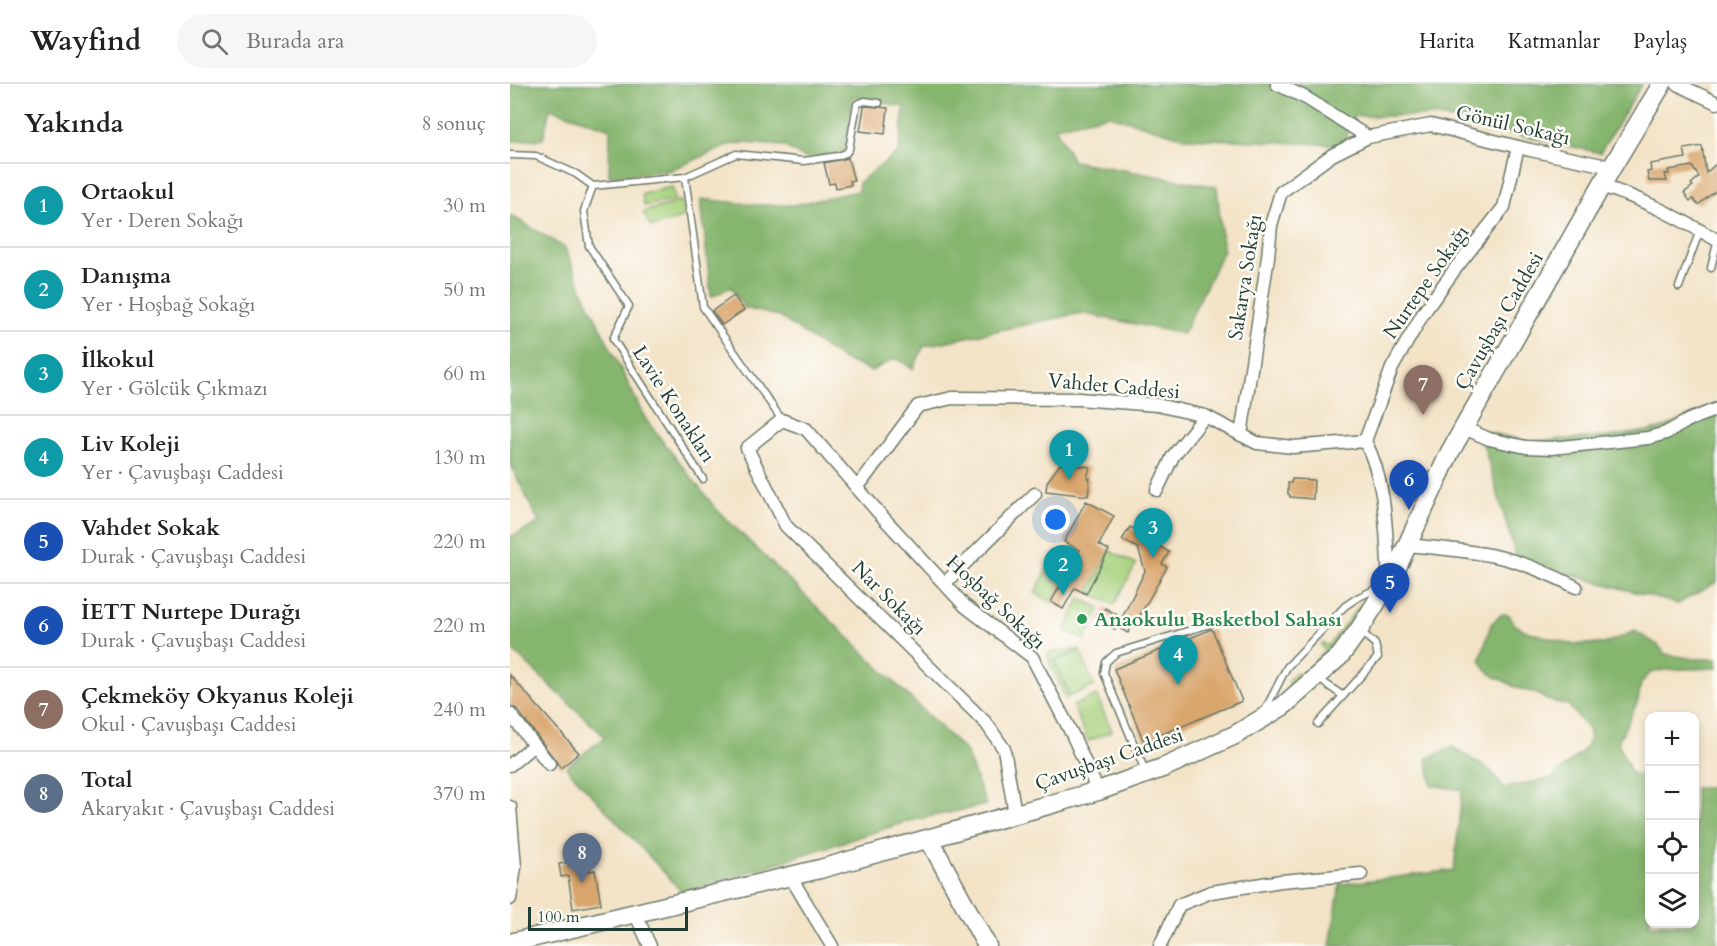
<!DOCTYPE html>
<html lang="tr">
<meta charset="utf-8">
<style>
:root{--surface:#fff;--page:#f6f6f6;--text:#222;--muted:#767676;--line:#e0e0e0;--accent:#b5179e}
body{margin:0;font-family:Cardo,serif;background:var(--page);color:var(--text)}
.controls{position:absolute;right:18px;bottom:18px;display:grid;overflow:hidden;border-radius:12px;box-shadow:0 3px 9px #0003}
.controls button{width:54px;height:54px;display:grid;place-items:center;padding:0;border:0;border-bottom:2px solid var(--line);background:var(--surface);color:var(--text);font:30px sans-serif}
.scale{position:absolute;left:18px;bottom:15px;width:160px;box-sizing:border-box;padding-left:6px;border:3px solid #1f3d34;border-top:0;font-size:16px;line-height:21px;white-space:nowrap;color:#1f3d34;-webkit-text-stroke:4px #fdfcf7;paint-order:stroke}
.you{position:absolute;left:546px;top:436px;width:21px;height:21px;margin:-15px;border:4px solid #fff;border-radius:50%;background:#1a73e8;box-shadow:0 0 0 9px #1a73e833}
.badge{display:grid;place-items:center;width:39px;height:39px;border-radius:50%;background:var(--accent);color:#fff;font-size:20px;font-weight:700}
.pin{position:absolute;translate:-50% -50px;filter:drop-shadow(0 2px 3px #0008)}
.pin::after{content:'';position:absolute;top:32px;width:21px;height:18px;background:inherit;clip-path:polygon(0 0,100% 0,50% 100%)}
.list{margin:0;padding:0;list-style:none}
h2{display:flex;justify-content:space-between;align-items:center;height:78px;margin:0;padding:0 24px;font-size:26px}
h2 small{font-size:20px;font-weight:400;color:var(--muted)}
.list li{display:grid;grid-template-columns:39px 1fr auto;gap:18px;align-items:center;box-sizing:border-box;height:84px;padding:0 24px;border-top:2px solid var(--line)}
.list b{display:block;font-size:22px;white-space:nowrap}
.list p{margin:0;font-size:20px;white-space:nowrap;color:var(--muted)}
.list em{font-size:20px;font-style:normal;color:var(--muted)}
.icon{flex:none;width:33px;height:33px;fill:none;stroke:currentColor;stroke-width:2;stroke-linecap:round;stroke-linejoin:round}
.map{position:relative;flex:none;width:1207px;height:862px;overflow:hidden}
header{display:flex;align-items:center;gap:36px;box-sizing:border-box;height:84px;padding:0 30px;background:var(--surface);border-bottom:2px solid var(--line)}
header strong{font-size:28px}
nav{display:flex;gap:33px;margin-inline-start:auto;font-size:21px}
.search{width:420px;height:54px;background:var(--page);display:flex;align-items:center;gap:15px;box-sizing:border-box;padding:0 21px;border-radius:33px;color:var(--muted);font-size:22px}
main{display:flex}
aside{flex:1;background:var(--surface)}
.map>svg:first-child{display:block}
</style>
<header>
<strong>Wayfind</strong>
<div class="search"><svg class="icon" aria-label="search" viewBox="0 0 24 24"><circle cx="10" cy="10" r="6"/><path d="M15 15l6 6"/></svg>Burada ara</div>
<nav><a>Harita</a><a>Katmanlar</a><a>Paylaş</a></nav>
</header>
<main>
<aside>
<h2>Yakında<small>8 sonuç</small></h2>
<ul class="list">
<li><span class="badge" style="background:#0f9aa8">1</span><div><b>Ortaokul</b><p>Yer · Deren Sokağı</p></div><em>30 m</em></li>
<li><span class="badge" style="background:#0f9aa8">2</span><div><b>Danışma</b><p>Yer · Hoşbağ Sokağı</p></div><em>50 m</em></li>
<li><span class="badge" style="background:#0f9aa8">3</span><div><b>İlkokul</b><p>Yer · Gölcük Çıkmazı</p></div><em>60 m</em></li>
<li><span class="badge" style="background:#0f9aa8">4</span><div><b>Liv Koleji</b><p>Yer · Çavuşbaşı Caddesi</p></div><em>130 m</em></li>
<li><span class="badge" style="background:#1a4fb4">5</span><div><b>Vahdet Sokak</b><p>Durak · Çavuşbaşı Caddesi</p></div><em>220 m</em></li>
<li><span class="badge" style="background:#1a4fb4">6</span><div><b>İETT Nurtepe Durağı</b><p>Durak · Çavuşbaşı Caddesi</p></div><em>220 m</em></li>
<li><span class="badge" style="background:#8d6e63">7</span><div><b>Çekmeköy Okyanus Koleji</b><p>Okul · Çavuşbaşı Caddesi</p></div><em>240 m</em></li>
<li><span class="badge" style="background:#5c6f8a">8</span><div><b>Total</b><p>Akaryakıt · Çavuşbaşı Caddesi</p></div><em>370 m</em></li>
</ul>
</aside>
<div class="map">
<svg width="1207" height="862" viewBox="0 0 1207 862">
<rect width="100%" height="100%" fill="#fdfcf7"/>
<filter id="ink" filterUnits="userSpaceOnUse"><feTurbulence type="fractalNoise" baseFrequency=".0167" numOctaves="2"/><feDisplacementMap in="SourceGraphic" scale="12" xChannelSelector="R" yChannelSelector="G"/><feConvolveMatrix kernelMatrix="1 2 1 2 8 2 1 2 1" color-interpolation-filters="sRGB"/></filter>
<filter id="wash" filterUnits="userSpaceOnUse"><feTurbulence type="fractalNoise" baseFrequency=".008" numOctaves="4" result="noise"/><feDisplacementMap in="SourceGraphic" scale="24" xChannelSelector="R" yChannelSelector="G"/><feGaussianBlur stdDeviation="1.35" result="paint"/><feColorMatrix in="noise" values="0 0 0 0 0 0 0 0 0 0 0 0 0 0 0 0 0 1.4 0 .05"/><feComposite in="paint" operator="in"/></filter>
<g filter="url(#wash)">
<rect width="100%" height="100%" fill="#f3e3c7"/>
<g fill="#a9d37f" stroke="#64885a" stroke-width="1.5">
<polygon points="162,103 165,116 134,122 132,110"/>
<polygon points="171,117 175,133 141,143 133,128"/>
<polygon points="600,467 626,480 604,521 579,508"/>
<polygon points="546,469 563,478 541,518 525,509"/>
<polygon points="570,514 590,524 575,556 555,547"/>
<polygon points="851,520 853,523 826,562 784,604 779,604 779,596 786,588 791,591 815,567 811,561 813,559 818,562"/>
<polygon points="571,565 544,577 559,612 556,615 540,580 538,569"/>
<polygon points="570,567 584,602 560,612 545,577"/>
<polygon points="586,611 602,647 578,657 563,622"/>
</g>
<g fill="#86b56e" stroke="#527951" stroke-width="1.5">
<polygon points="0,0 1132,0 1090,69 925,32 844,32 833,61 675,54 599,31 545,43 563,77 707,103 713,167 673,250 571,229 414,262 403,285 386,274 361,287 332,275 268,232 235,224 221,203 201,213 191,115 247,121 284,121 348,107 349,98 389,68 394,23 343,12 334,68 294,74 274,62 233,59 222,60 158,87 99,92 100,45 40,24 33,55 0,57"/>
<polygon points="0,131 55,164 74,210 136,336 206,425 456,668 476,721 399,737 173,809 56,683 95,653 0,564 0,453 29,439 0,379"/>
<polygon points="1207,320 1207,498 1168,520 1007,476 969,346 1016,357 1098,353 1150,345"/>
<polygon points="992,530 999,531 1005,541 1016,547 1060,560 1094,560 1125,547 1148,561 1155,570 1185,575 1207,575 1207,584 1153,586 1140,589 1131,599 1128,617 1108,658 1121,689 1139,695 1140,840 1184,840 1185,704 1207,704 1207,862 820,862 830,800 944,786 952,706 922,701 917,674 943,663 981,687 994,704 1042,694 1073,667 1080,655 1078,645 1058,621 1037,616 1026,609 1010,605 984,592 976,586 970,576 981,540"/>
</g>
<g id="blocks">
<g fill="#d9a66d">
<polygon points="356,22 378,24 375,50 350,47 354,23"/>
<polygon points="1192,62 1196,89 1207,79 1207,106 1188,121 1183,115 1180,117 1174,109 1183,102 1181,100 1189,93 1182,82 1158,86 1159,90 1155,90 1157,97 1139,97 1137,88 1141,87 1140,80 1176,74 1174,65"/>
<polygon points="338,74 344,97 340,97 341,101 326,104 325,99 319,100 314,79"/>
<polygon points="224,212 234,226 212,241 202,227"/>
<polygon points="550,380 580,383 577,394 580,394 578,412 536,407 537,398"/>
<polygon points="782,395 804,396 803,415 780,413 780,411 778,410 778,399 781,399"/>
<polygon points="576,417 604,432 589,461 599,466 576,510 565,504 553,525 541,518 570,466 554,458"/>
<polygon points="620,443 649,458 647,461 659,468 652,480 657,483 625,540 623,539 618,549 607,543 605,545 589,537 595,524 612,534 635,487 628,464 612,456"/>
<polygon points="702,545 732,617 634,658 604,585"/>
<polygon points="0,591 69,669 51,684 7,625 0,622"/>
<polygon points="78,775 80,787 85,786 91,820 63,825 58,792 51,793 49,780"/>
</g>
</g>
</g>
<g filter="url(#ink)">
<use href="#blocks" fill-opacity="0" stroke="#697767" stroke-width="1.5"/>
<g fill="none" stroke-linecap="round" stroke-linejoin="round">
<g stroke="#697767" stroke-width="9">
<g id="lane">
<polyline points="0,71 26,72 66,90 83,102"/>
<polyline points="175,93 226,70 294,77 328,72 336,69 339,65 347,20 355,17 369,19"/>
<polyline points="1201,184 1207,159"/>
<polyline points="1169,203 1190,146"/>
<polyline points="193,395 103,255 119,222 79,162 74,127 83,102 175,93 193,223 272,336"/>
<polyline points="809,595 833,612"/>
<polyline points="755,626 777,583 835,522 847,514 870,503"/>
<polyline points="808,640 868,573 865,560 850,547"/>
<polyline points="636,689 594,589 596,578 606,569 700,540"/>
</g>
</g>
<g stroke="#697767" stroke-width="15">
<g id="street">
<polyline points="767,0 796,14 858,53 921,41 1020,66 1102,83"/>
<polyline points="1167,0 1207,19"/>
<path d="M 1091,102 C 1132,114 1170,135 1207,156"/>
<polyline points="954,344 979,355 1016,363 1041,364 1138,354 1156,349 1179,336 1207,325"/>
<polyline points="731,351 758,173 761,141 771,108 822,71 858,53"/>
<polyline points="855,357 882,284 914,228 945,185 994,123 1008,63"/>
<path d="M 347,404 L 408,322 L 442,314 L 568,315 L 647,321 L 695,332 L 747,359 L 783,363 L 855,357 C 877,399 876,451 879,497"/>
<polyline points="647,406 663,372 695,332"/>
<path d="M 897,461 C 928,464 959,466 989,473 C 1015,479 1042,491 1066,503"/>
<polyline points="435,499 525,410"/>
<polyline points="0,630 39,680"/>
<polyline points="0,681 24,661"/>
<polyline points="0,723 5,783 0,815"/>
<polyline points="505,730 494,665 476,639 276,442 237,364 272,336 296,345 369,429 455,522 522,573 562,650 588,707"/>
<polyline points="280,792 322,862"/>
<polyline points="125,829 140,862"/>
<polyline points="650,862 669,821 701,808 771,797 851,790"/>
</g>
</g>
<g stroke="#697767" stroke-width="21">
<g id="secondary">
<polyline points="419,755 477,862"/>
<polyline points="0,859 310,785 588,707 655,683 725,651 773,622 830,572 849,546 883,492 940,368 1102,83 1152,0"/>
</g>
</g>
<use href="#lane" stroke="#fff" stroke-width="6"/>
<use href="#street" stroke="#fff" stroke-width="12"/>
<use href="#secondary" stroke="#fff" stroke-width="18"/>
</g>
</g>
<circle fill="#2e9e5b" stroke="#fdfcf7" stroke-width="2" cx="572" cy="535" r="6"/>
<g text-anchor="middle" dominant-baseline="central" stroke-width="5" stroke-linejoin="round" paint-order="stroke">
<g font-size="20" fill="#1f3d34" stroke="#fdfcf7">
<text transform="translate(1003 41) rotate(13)">Gönül Sokağı</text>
<text transform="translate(735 193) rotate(-81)">Sakarya Sokağı</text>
<text transform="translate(916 198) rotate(-55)">Nurtepe Sokağı</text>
<text transform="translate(989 237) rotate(-60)">Çavuşbaşı Caddesi</text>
<text transform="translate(604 302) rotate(5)">Vahdet Caddesi</text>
<text transform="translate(164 320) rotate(57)">Lavie Konakları</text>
<text transform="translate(379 514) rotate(45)">Nar Sokağı</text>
<text transform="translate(486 518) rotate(43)">Hoşbağ Sokağı</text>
<text transform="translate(599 675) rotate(-19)">Çavuşbaşı Caddesi</text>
</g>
<g font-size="20" font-weight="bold" fill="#27864d" stroke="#fdfcf7" text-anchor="start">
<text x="584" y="535">Anaokulu Basketbol Sahası</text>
</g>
</g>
</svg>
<div class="controls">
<button>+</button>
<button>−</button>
<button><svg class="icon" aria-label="locate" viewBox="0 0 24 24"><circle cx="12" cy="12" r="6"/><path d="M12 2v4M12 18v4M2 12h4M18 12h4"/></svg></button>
<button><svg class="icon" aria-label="layers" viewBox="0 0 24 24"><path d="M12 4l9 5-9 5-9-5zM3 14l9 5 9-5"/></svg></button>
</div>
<div class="scale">100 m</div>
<div class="you"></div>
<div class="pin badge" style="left:559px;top:396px;background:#0f9aa8">1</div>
<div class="pin badge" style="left:553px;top:511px;background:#0f9aa8">2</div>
<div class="pin badge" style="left:643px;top:474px;background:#0f9aa8">3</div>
<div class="pin badge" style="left:668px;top:601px;background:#0f9aa8">4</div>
<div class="pin badge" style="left:880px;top:529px;background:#1a4fb4">5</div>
<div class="pin badge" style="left:899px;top:426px;background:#1a4fb4">6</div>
<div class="pin badge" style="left:913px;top:331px;background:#8d6e63">7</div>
<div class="pin badge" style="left:72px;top:799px;background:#5c6f8a">8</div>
</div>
</main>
